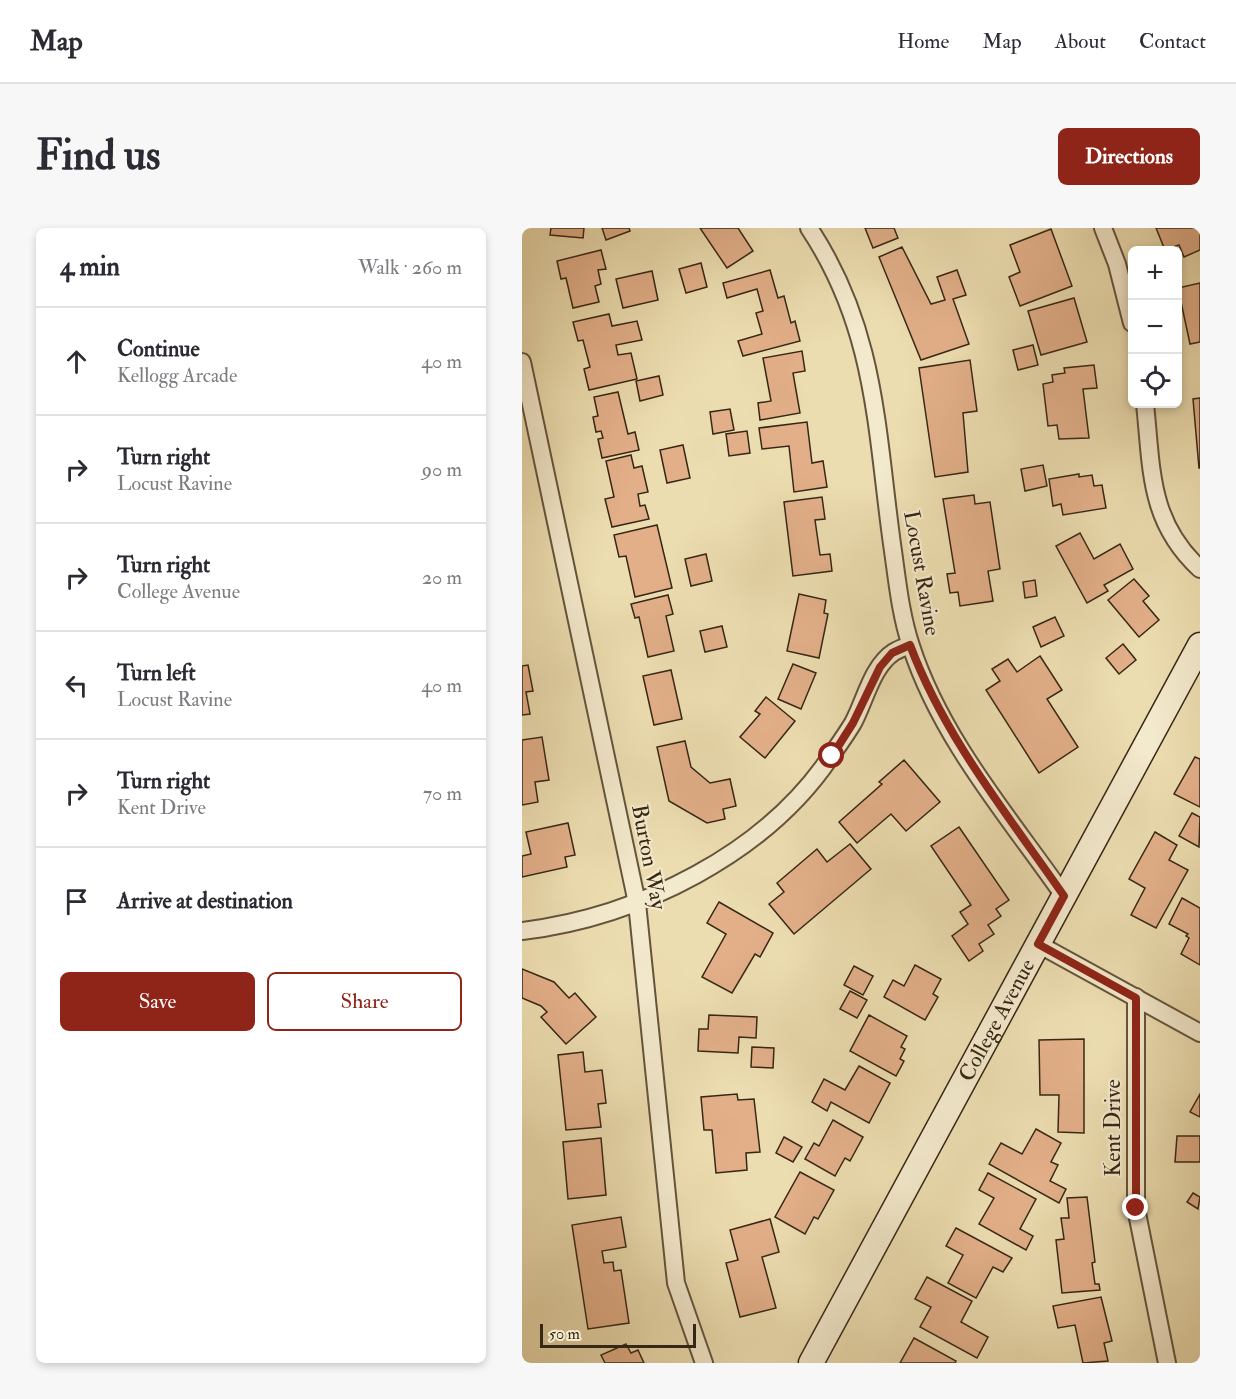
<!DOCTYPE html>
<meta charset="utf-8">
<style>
:root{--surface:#fff;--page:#f7f7f7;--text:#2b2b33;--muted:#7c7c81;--line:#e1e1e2;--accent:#8f2418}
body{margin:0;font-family:"IM FELL Double Pica",serif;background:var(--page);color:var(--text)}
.controls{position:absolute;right:18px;top:18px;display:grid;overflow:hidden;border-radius:9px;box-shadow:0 3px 9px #0003}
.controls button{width:54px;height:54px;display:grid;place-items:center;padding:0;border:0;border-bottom:2px solid var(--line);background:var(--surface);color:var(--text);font:30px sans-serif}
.scale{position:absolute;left:18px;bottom:15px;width:156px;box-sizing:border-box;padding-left:6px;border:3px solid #372715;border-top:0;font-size:16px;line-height:21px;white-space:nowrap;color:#372715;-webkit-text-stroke:4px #f3e9cc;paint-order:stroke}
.stop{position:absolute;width:18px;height:18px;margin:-14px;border:4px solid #8f2418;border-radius:50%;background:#fff}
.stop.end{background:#8f2418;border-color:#fff;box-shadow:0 2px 6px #0008}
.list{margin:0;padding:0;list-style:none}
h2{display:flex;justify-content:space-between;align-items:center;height:78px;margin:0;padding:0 24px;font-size:26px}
h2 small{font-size:20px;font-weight:400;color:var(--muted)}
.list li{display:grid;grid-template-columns:39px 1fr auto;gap:18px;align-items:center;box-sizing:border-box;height:108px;padding:0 24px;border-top:2px solid var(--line)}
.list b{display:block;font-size:22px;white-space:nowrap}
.list p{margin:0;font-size:20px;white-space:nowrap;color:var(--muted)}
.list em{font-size:20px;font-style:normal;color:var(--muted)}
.actions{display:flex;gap:12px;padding:18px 24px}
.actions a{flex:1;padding:14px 0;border:2px solid var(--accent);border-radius:9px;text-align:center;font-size:21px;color:var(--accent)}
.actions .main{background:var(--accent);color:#fff}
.icon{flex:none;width:33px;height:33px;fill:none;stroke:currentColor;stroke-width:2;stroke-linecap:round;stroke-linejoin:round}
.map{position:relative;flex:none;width:678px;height:1135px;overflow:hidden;border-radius:9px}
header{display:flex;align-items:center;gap:36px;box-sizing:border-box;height:84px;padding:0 30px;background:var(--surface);border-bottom:2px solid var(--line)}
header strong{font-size:28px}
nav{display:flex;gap:33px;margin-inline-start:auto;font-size:21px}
.intro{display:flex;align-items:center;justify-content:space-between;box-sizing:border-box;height:144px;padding:0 36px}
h1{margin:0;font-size:42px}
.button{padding:15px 27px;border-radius:9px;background:var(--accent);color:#fff;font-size:21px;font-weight:700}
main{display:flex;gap:36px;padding:0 36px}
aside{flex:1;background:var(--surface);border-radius:9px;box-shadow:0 3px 9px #0003}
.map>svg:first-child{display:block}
</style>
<header>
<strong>Map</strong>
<nav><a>Home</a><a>Map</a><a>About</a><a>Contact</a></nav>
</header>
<div class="intro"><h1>Find us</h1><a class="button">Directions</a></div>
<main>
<aside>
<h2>4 min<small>Walk · 260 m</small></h2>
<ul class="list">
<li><svg class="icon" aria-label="ahead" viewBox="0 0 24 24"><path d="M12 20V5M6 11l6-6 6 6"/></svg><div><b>Continue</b><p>Kellogg Arcade</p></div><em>40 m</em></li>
<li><svg class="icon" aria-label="right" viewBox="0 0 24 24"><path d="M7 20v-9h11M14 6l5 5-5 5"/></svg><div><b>Turn right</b><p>Locust Ravine</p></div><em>90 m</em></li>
<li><svg class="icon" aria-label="right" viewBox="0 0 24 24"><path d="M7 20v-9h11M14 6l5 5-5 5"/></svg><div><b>Turn right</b><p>College Avenue</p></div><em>20 m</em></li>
<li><svg class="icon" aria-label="left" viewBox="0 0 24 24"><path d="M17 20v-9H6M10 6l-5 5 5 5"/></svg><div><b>Turn left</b><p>Locust Ravine</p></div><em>40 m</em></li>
<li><svg class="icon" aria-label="right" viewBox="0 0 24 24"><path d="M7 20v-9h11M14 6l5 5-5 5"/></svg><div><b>Turn right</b><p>Kent Drive</p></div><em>70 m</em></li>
<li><svg class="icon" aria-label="arrive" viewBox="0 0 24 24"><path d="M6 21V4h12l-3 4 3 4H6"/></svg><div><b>Arrive at destination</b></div></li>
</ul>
<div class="actions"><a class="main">Save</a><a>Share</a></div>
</aside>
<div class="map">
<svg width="678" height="1135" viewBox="0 0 678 1135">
<rect width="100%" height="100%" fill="#ecddb0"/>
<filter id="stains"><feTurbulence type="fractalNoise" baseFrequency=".00333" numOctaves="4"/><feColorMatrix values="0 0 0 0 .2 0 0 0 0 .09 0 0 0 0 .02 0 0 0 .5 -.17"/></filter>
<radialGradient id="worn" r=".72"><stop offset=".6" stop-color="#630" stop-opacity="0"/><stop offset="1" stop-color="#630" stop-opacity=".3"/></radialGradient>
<g fill="#e2af89" stroke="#372715" stroke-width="1.5">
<polygon points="29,0 62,0 61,10 28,7"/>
<polygon points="80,0 107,0 108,3 84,12"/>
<polygon points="178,0 216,0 231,23 205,40"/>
<polygon points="343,0 372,0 376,10 351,20"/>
<polygon points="634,0 678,0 678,22 662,29 657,17 643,22"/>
<polygon points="529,1 550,58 498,78 487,49 498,44 488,17"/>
<polygon points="380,19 409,76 423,72 415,49 435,42 444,67 431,71 447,116 399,132 357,29"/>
<polygon points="79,22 84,41 76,42 79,56 73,58 77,74 51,80 44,50 39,51 35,33"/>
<polygon points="179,35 185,59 164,65 157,41"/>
<polygon points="248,42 256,70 262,68 269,95 273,93 278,113 221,128 216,113 240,106 234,85 241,83 235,61 205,70 201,55"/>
<polygon points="130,43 136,72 101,80 94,51"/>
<polygon points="678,55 678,114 668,116 656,60"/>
<polygon points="552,70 565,114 519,127 506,83"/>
<polygon points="87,86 90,98 115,93 120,112 94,117 96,127 109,125 115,151 67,162 62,141 68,139 61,112 56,113 51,94"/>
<polygon points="511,117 516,137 496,142 491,122"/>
<polygon points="280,123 283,143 271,145 278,185 238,192 236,175 249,173 241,130"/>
<polygon points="448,132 455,183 441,185 446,244 413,249 397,140"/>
<polygon points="572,137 575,160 561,161 567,210 537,211 535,197 526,198 521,156 531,154 530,147 543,145 542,140"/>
<polygon points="137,148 141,167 118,173 114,153"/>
<polygon points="96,164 106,206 113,204 117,222 80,230 76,211 81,210 79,203 74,204 71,189 76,188 72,169"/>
<polygon points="678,170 678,240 677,240 671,171"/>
<polygon points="208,181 212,202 191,206 188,184"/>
<polygon points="285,194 290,235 301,233 305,259 272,264 267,218 240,221 237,200"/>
<polygon points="225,203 228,225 207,228 204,206"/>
<polygon points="161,217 168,250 145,255 138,222"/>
<polygon points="109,227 112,240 120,238 126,264 116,266 118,278 123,277 127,291 90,299 83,271 92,269 84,233"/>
<polygon points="521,237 525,258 503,263 499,241"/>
<polygon points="557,246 557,249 570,247 572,258 580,257 584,280 541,287 539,276 531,278 527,251"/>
<polygon points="452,267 453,276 468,274 478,341 466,343 471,373 438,378 436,364 428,365 425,346 433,345 421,271"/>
<polygon points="300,269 303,291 293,292 298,327 308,326 310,343 271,348 262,274"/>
<polygon points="135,297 150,360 113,369 104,328 97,329 92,307"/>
<polygon points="558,305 572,331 598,316 611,341 582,357 586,363 565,375 534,318"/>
<polygon points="184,326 190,353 169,358 163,331"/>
<polygon points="612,351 627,368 621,373 637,392 617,409 586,372"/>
<polygon points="513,352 515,368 503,370 501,354"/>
<polygon points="277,366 304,372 302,385 306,386 297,430 265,423"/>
<polygon points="146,367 151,386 144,388 152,423 126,429 117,389 113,390 109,376"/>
<polygon points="533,389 542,408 519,419 511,399"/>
<polygon points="200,398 205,419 183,424 178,403"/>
<polygon points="601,416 614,432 597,446 584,430"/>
<polygon points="518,428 540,462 525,471 556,519 517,545 464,462 478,453 470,441 486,431 495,444"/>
<polygon points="271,436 294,445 279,481 256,471"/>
<polygon points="6,437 11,463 4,464 8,486 0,487 0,438"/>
<polygon points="149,442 160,491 132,497 121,448"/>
<polygon points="244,469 273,493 243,530 218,509 238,486 233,483"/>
<polygon points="20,509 27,552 13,554 16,574 0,577 0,512"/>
<polygon points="163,513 169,539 188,555 208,551 214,578 201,581 203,591 185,595 147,573 135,519"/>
<polygon points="673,529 678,531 678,579 652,566"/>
<polygon points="382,532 418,574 384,603 369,586 335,615 317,594 360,556 357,554"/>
<polygon points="670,585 678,589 677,619 657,608"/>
<polygon points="46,595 53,627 43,629 45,639 0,649 0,628 9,626 4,604"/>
<polygon points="437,599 487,672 474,681 479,688 466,697 472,706 457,716 461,723 447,733 430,708 446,696 438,684 449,677 409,618"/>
<polygon points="633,604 655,617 647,632 666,642 634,700 609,687 623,660 607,651"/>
<polygon points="328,616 349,641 272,706 247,676 262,664 255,655 295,621 305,634"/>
<polygon points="660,670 678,680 678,737 659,726 667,710 664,708 666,706 647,696"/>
<polygon points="197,674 251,705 238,729 233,726 210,765 180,749 204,706 185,695"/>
<polygon points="393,737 419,751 411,766 416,769 403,792 362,769 371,752 382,758"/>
<polygon points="332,738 351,748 341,767 322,757"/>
<polygon points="0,741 32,754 47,770 53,765 74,789 44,816 19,789 25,784 19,778 0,770"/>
<polygon points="328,763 345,772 335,790 318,781"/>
<polygon points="187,787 235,789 234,810 217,809 216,825 176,823 177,801 186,801"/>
<polygon points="347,787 385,808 379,819 383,821 378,831 382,833 374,848 328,823"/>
<polygon points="562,811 562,905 536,904 537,867 518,867 517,812"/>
<polygon points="230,819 252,820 251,840 229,839"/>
<polygon points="61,824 63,844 80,842 84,875 76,876 79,899 44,902 36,827"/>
<polygon points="337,838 368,855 347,895 309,874 305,883 290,874 302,851 323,862"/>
<polygon points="215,866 216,872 232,871 238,924 224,925 225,942 194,945 190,902 182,902 179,869"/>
<polygon points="678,866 678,889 668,884"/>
<polygon points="311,892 341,909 328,933 323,930 313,948 283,931 292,915 297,918"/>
<polygon points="514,901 539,915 529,934 536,937 528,953 544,961 537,975 467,936 479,915 500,926"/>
<polygon points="655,908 678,908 678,934 653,934"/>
<polygon points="262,909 280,919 271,934 254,925"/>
<polygon points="79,910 84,967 46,971 41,914"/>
<polygon points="278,944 312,962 296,991 292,989 283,1006 253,989"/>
<polygon points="466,945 514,971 498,1001 511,1008 504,1022 457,996 472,970 457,962"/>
<polygon points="671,965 678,969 676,981 665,974"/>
<polygon points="565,969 573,1034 570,1035 573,1056 577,1056 578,1062 540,1065 534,1012 542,1011 539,990 547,990 545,970"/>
<polygon points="99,989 104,1019 80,1023 82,1035 91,1034 92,1043 99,1042 107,1095 66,1101 50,997"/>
<polygon points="248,991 257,1024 240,1029 254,1080 218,1089 204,1035 216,1032 208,1002"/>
<polygon points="434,1000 490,1030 481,1044 471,1039 454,1070 426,1055 441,1027 424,1018"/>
<polygon points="405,1049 450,1073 439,1094 466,1109 455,1130 398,1099 409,1079 393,1071"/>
<polygon points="579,1069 590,1113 582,1115 586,1133 561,1135 553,1097 536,1100 531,1078"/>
<polygon points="392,1110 434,1133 433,1135 378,1135"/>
<polygon points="104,1116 109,1125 116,1122 122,1135 83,1135 79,1127"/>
</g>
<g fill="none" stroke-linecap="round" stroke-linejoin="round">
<g stroke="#64543c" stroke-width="20">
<g id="street">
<path d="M 287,0 C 354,101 354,200 370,316 C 375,350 378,385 389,418 C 419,511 487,589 542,668"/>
<polyline points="581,0 595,36 610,95"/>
<polyline points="0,134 115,675 154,1055 182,1135"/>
<path d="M 623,176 C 630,240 626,293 678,341"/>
<path d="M 0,703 C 116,689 245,626 311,525 C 318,515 325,505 331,495 C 343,473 350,438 372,424 C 377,421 383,419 388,417"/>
<polyline points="516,716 678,805"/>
<polyline points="614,769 614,980 645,1135"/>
</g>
</g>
<g stroke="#372715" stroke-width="27">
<g id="secondary">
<path id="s1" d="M 289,1135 L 678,417"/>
</g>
</g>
<use href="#street" stroke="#f3e9cc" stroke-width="16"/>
<use href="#secondary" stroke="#f3e9cc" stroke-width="24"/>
</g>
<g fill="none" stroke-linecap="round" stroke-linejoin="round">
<path stroke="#8f2418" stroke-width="8" d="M 310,528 L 331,495 L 358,439 L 370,425 L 388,417 C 423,510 486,587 542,668 L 516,716 L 614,770 L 614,980"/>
</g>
<g text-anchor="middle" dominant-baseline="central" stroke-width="4.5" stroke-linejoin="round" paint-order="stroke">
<g font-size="22" fill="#372715" stroke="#f3e9cc">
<text transform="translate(400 345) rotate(80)">Locust Ravine</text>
<text transform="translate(127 629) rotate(79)">Burton Way</text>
<text stroke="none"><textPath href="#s1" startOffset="390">College Avenue</textPath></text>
<text transform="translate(591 900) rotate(-90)">Kent Drive</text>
</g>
</g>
<rect width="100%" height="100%" filter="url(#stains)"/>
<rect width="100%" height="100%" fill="url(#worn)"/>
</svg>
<div class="controls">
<button>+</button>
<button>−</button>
<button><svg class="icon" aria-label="locate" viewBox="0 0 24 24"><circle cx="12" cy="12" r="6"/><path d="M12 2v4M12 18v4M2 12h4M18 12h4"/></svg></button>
</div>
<div class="scale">50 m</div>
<div class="stop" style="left:310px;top:528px"></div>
<div class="stop end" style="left:614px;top:980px"></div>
</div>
</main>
